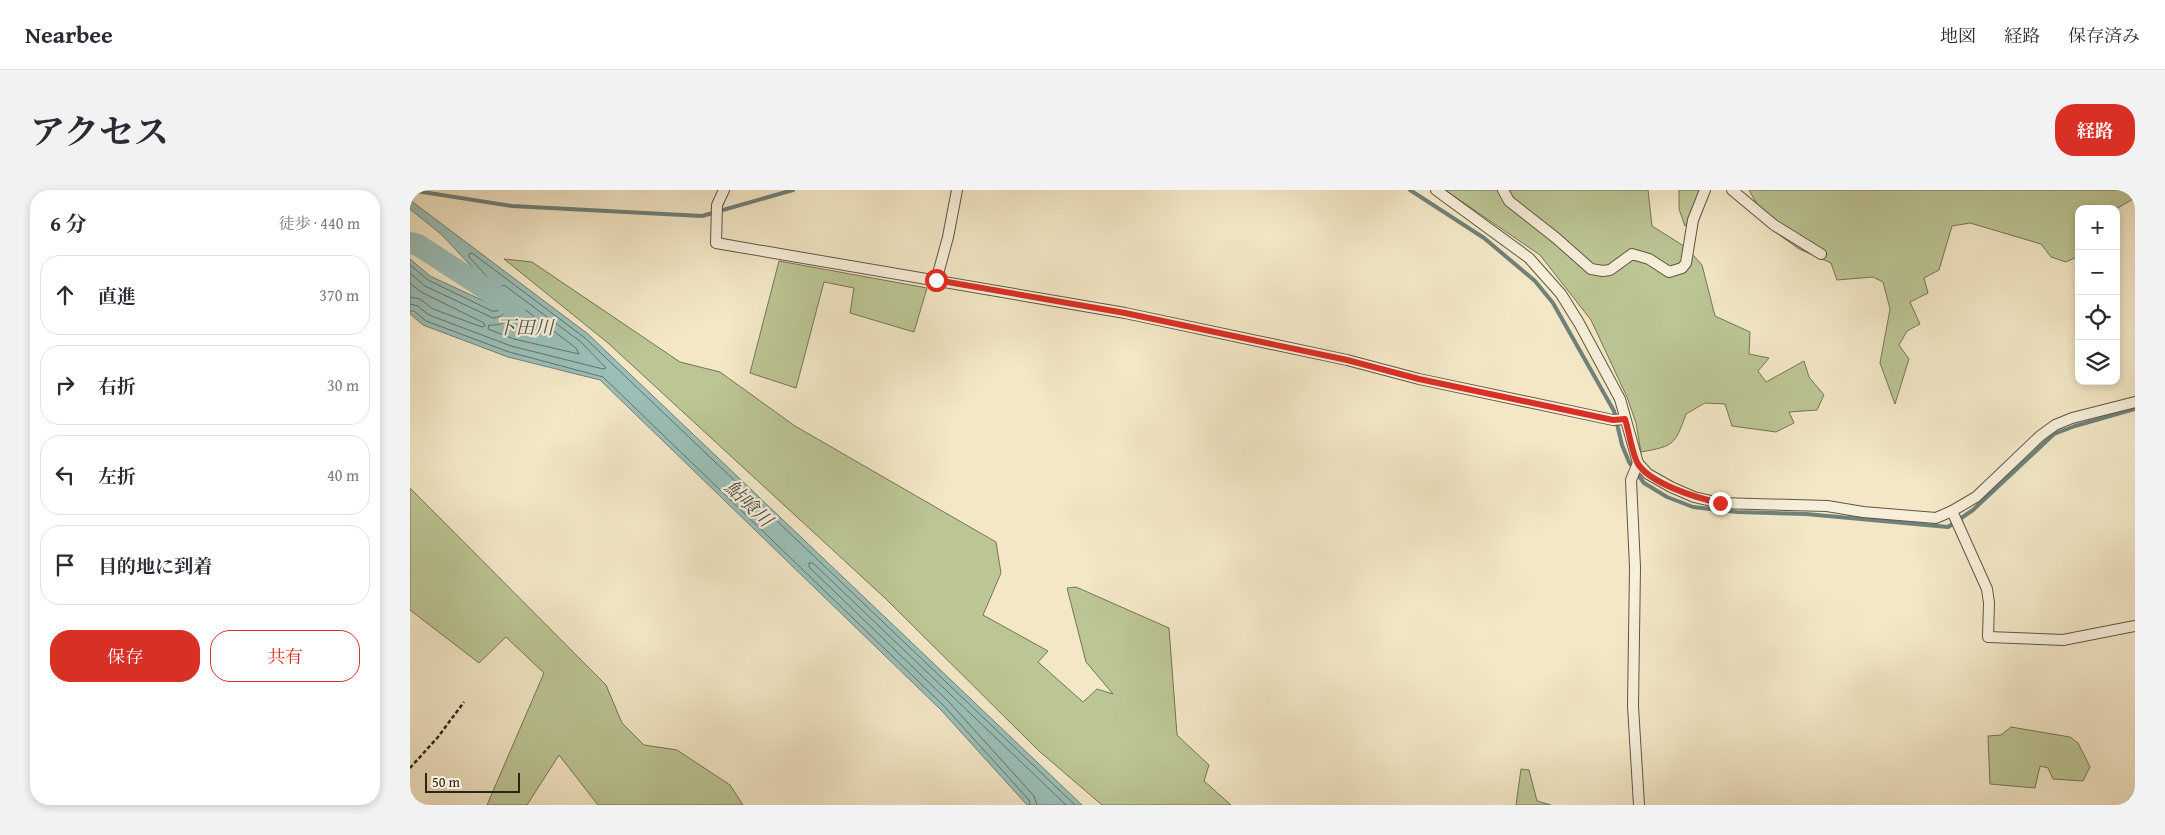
<!DOCTYPE html>
<html lang="ja">
<meta charset="utf-8">
<style>
:root{--surface:#fff;--page:#f2f2f3;--text:#2b2b33;--muted:#7c7c81;--line:#e1e1e2;--accent:#d93025}
body{margin:0;font-family:"Gentium Book Plus","Noto Serif JP",serif;background:var(--page);color:var(--text)}
.controls{position:absolute;right:15px;top:15px;display:grid;overflow:hidden;border-radius:10px;box-shadow:0 2px 8px #0003}
.controls button{width:45px;height:45px;display:grid;place-items:center;padding:0;border:0;border-bottom:1px solid var(--line);background:var(--surface);color:var(--text);font:25px sans-serif}
.scale{position:absolute;left:15px;bottom:12px;width:95px;box-sizing:border-box;padding-left:5px;border:2px solid #2d251c;border-top:0;font-size:14px;line-height:18px;white-space:nowrap;color:#2d251c;-webkit-text-stroke:4px #f7efda;paint-order:stroke}
.stop{position:absolute;width:15px;height:15px;margin:-11px;border:4px solid #d93025;border-radius:50%;background:#fff}
.stop.end{background:#d93025;border-color:#fff;box-shadow:0 1px 5px #0008}
.list{margin:0;padding:0;list-style:none}
h2{display:flex;justify-content:space-between;align-items:center;height:65px;margin:0;padding:0 20px;font-size:21px}
h2 small{font-size:16px;font-weight:400;color:var(--muted)}
.list li{display:grid;grid-template-columns:32px 1fr auto;gap:15px;align-items:center;box-sizing:border-box;height:80px;margin:0 10px 10px;padding:0 10px;border:1px solid var(--line);border-radius:20px}
.list b{display:block;font-size:19px;white-space:nowrap}
.list em{font-size:16px;font-style:normal;color:var(--muted)}
.actions{display:flex;gap:10px;padding:15px 20px}
.actions a{flex:1;padding:11px 0;border:1px solid var(--accent);border-radius:20px;text-align:center;font-size:18px;color:var(--accent)}
.actions .main{background:var(--accent);color:#fff}
.icon{flex:none;width:28px;height:28px;fill:none;stroke:currentColor;stroke-width:2;stroke-linecap:round;stroke-linejoin:round}
.map{position:relative;flex:none;width:1725px;height:615px;overflow:hidden;border-radius:20px}
header{display:flex;align-items:center;gap:30px;box-sizing:border-box;height:70px;padding:0 25px;background:var(--surface);border-bottom:1px solid var(--line)}
header strong{font-size:24px}
nav{display:flex;gap:28px;margin-inline-start:auto;font-size:18px}
.intro{display:flex;align-items:center;justify-content:space-between;box-sizing:border-box;height:120px;padding:0 30px}
h1{margin:0;font-size:35px}
.button{padding:12px 22px;border-radius:20px;background:var(--accent);color:#fff;font-size:18px;font-weight:700}
main{display:flex;gap:30px;padding:0 30px}
aside{flex:1;background:var(--surface);border-radius:20px;box-shadow:0 2px 8px #0003}
.map>svg:first-child{display:block}
</style>
<header>
<strong>Nearbee</strong>
<nav><a>地図</a><a>経路</a><a>保存済み</a></nav>
</header>
<div class="intro"><h1>アクセス</h1><a class="button">経路</a></div>
<main>
<aside>
<h2>6 分<small>徒歩 · 440 m</small></h2>
<ul class="list">
<li><svg class="icon" aria-label="ahead" viewBox="0 0 24 24"><path d="M12 20V5M6 11l6-6 6 6"/></svg><div><b>直進</b></div><em>370 m</em></li>
<li><svg class="icon" aria-label="right" viewBox="0 0 24 24"><path d="M7 20v-9h11M14 6l5 5-5 5"/></svg><div><b>右折</b></div><em>30 m</em></li>
<li><svg class="icon" aria-label="left" viewBox="0 0 24 24"><path d="M17 20v-9H6M10 6l-5 5 5 5"/></svg><div><b>左折</b></div><em>40 m</em></li>
<li><svg class="icon" aria-label="arrive" viewBox="0 0 24 24"><path d="M6 21V4h12l-3 4 3 4H6"/></svg><div><b>目的地に到着</b></div></li>
</ul>
<div class="actions"><a class="main">保存</a><a>共有</a></div>
</aside>
<div class="map">
<svg width="1725" height="615" viewBox="0 0 1725 615">
<rect width="100%" height="100%" fill="#f3e7c6"/>
<filter id="stains"><feTurbulence type="fractalNoise" baseFrequency=".004" numOctaves="4"/><feColorMatrix values="0 0 0 0 .2 0 0 0 0 .09 0 0 0 0 .02 0 0 0 .5 -.17"/></filter>
<radialGradient id="worn" r=".72"><stop offset=".6" stop-color="#630" stop-opacity="0"/><stop offset="1" stop-color="#630" stop-opacity=".3"/></radialGradient>
<g fill="#bcc594" stroke="#747558">
<path d="M 1035,0 L 1238,0 L 1242,36 L 1277,58 L 1292,75 L 1305,126 L 1340,142 L 1339,164 L 1359,168 L 1348,181 L 1356,192 L 1394,171 L 1399,187 L 1414,205 L 1407,220 L 1379,222 L 1384,233 L 1366,242 L 1322,236 L 1315,214 L 1295,213 L 1276,224 C 1265,255 1264,256 1231,262 L 1226,233 L 1217,207 L 1181,130 L 1130,65 Z"/>
<polygon points="1269,0 1295,0 1293,14 1275,36 1269,19"/>
<polygon points="1339,0 1725,0 1725,8 1706,19 1669,19 1669,66 1656,72 1641,67 1631,54 1560,33 1542,36 1529,80 1514,88 1518,103 1500,112 1510,134 1497,141 1489,155 1499,169 1485,214 1470,173 1480,119 1473,92 1463,87 1427,90 1421,73 1389,59 1361,39"/>
<polygon points="94,69 122,72 270,172 310,182 385,236 586,352 591,383 573,425 638,461 628,472 673,512 687,499 703,504 676,472 657,398 666,397 759,438 767,545 799,575 794,591 821,615 692,615 629,561 476,409 198,153"/>
<polygon points="369,71 517,98 504,142 440,123 444,98 414,92 386,198 340,183"/>
<polygon points="0,298 196,495 212,533 234,555 267,560 320,595 333,615 188,615 149,565 117,615 77,615 134,483 96,447 69,473 0,420"/>
<polygon points="1601,537 1660,547 1668,553 1680,577 1673,591 1643,589 1638,578 1630,576 1625,598 1580,594 1578,546 1591,545"/>
<polygon points="1111,579 1119,580 1127,611 1141,615 1106,615"/>
</g>
<polygon fill="#9bbfb8" stroke="#6f817a" points="0,10 178,144 672,615 617,615 531,520 190,190 98,167 13,135 0,124 0,69 20,86 87,117 75,91 32,45 0,19"/>
<g fill="none" stroke-linecap="round" stroke-linejoin="round">
<g stroke="#64726a" stroke-width="1">
<path d="M 0,75 L 18,90 L 82,121 L 87,121 L 91,118 C 92,100 70,79 59,67 L 59,64 L 62,63 L 175,148 L 665,615"/>
<path d="M 0,83 L 15,96 L 83,128 C 103,126 95,109 90,97 L 94,95 L 171,152 L 196,178 L 193,179 L 101,156 L 19,125 L 8,116 L 0,114"/>
<polyline points="0,93 11,102 74,133 75,136 72,137 23,119 10,109 0,107"/>
<path d="M 105,115 L 109,115 L 166,158 L 169,164 L 104,149 L 78,139 L 79,135 C 94,136 102,130 105,115 Z"/>
<polyline points="0,121 4,121 16,131 99,162 193,187 534,516 619,610 620,615"/>
<polyline points="627,615 624,606 539,512 399,377 399,373 403,373 656,615"/>
</g>
<g stroke="#6f817a" stroke-width="4">
<polyline points="0,0 102,16 292,26 383,0"/>
<polyline points="1000,0 1074,48 1125,91 1143,113 1204,221 1212,255 1219,272 1234,293 1257,307 1283,317 1327,322 1396,324 1538,337 1563,320 1644,244 1665,236 1725,219"/>
</g>
<polyline stroke="#9bbfb8" stroke-width="22" points="0,53 8,55 105,118"/>
<g stroke="#5e5646" stroke-width="12">
<g id="minor">
<polyline points="314,0 307,15 306,53 715,123 937,170 1009,189 1203,230 1215,229"/>
<polyline points="1026,0 1119,68 1151,104 1169,133 1210,209 1228,273 1238,284 1261,297 1284,307 1310,313 1417,316 1453,322 1526,328 1542,321 1566,307 1630,246 1645,235 1662,228 1725,212"/>
<polyline points="1093,0 1099,11 1146,48 1181,79 1193,81 1200,80 1222,64 1239,69 1259,82 1272,78 1276,73 1283,30 1295,0"/>
<polyline points="1322,0 1364,35 1411,64"/>
<polyline points="526,91 538,47 547,0"/>
<polyline points="1228,273 1221,290 1225,377 1223,516 1229,615"/>
<polyline points="1542,321 1577,399 1579,413 1578,447 1653,450 1725,436"/>
</g>
</g>
<polyline stroke="#2d251c" stroke-width="2.5" stroke-dasharray="4 2.5" stroke-linecap="butt" points="0,578 28,547 54,512"/>
<use href="#minor" stroke="#f7efda" stroke-width="10"/>
</g>
<g fill="none" stroke-linecap="round" stroke-linejoin="round">
<path stroke="#d93025" stroke-width="6" d="M 526,90 L 715,123 L 937,170 L 1009,189 L 1203,230 L 1215,229 C 1219,241 1222,264 1228,274 C 1241,294 1287,308 1310,313"/>
</g>
<g text-anchor="middle" dominant-baseline="central" stroke-width="4.5" stroke-linejoin="round" paint-order="stroke">
<g font-size="19" font-style="italic" fill="#4e534b" stroke="#f7efda">
<text x="115" y="137">下田川</text>
<text transform="translate(339 313) rotate(44)">鮎喰川</text>
</g>
</g>
<rect width="100%" height="100%" filter="url(#stains)"/>
<rect width="100%" height="100%" fill="url(#worn)"/>
</svg>
<div class="controls">
<button>+</button>
<button>−</button>
<button><svg class="icon" aria-label="locate" viewBox="0 0 24 24"><circle cx="12" cy="12" r="6"/><path d="M12 2v4M12 18v4M2 12h4M18 12h4"/></svg></button>
<button><svg class="icon" aria-label="layers" viewBox="0 0 24 24"><path d="M12 4l9 5-9 5-9-5zM3 14l9 5 9-5"/></svg></button>
</div>
<div class="scale">50 m</div>
<div class="stop" style="left:526px;top:90px"></div>
<div class="stop end" style="left:1310px;top:313px"></div>
</div>
</main>
